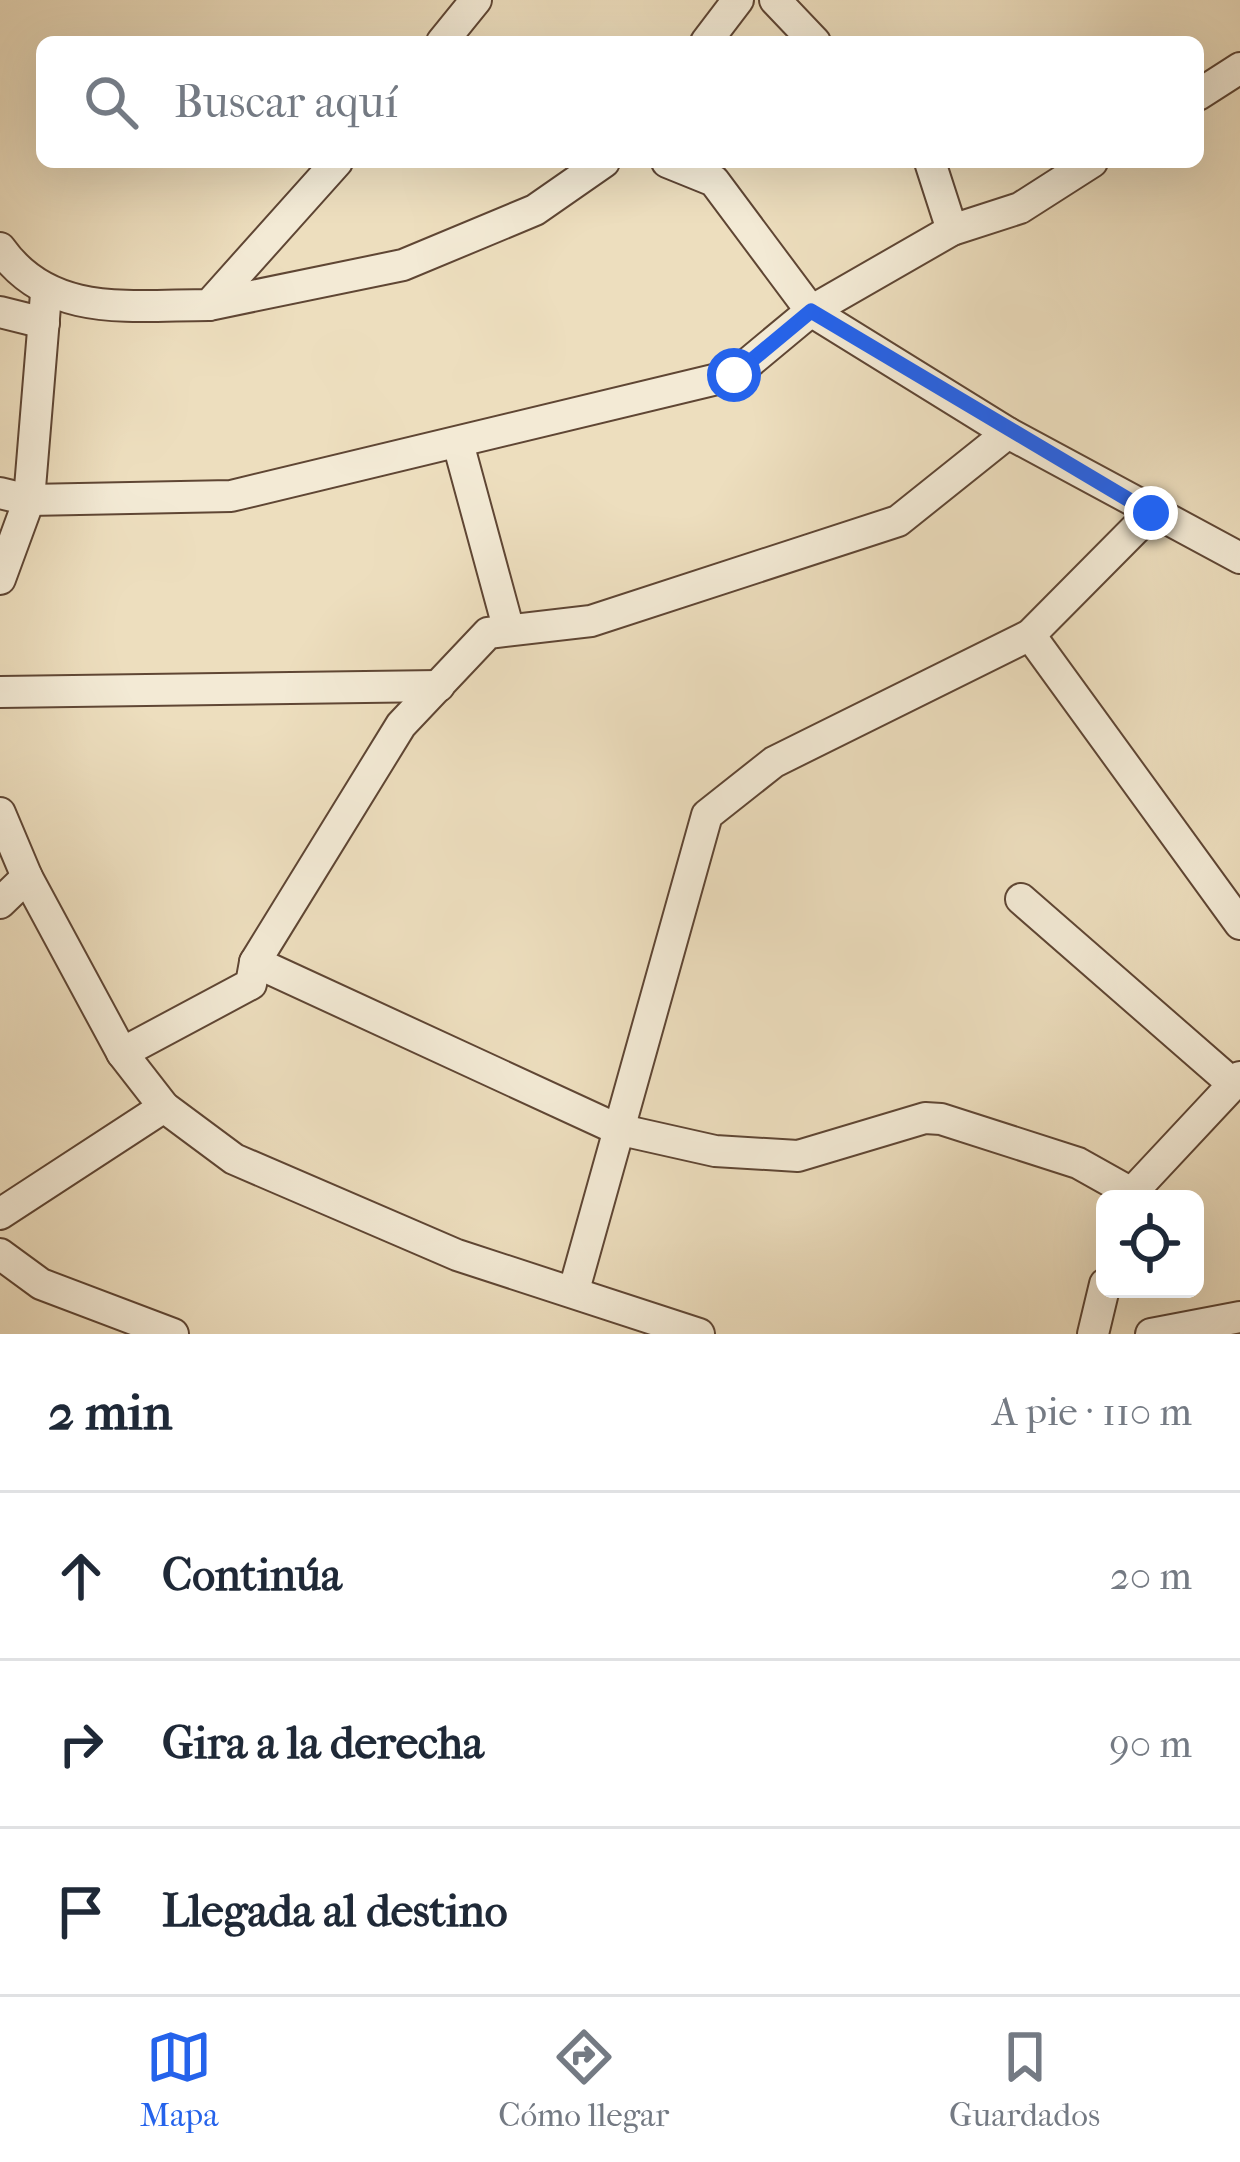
<!DOCTYPE html>
<html lang="es">
<meta charset="utf-8">
<style>
:root{--surface:#fff;--page:#f6f6f7;--text:#1f2937;--muted:#747a83;--line:#e0e1e3;--accent:#2563eb}
body{margin:0;font-family:"IM FELL French Canon",serif;background:var(--page);color:var(--text)}
.controls{position:absolute;right:36px;bottom:36px;display:grid;overflow:hidden;border-radius:18px;box-shadow:0 12px 48px #0002}
.controls button{width:108px;height:108px;display:grid;place-items:center;padding:0;border:0;border-bottom:3px solid var(--line);background:var(--surface);color:var(--text);font:60px sans-serif}
.stop{position:absolute;width:36px;height:36px;margin:-27px;border:9px solid #2563eb;border-radius:50%;background:#fff}
.stop.end{background:#2563eb;border-color:#fff;box-shadow:0 3px 12px #0008}
.list{margin:0;padding:0;list-style:none}
h2{display:flex;justify-content:space-between;align-items:center;height:156px;margin:0;padding:0 48px;font-size:51px}
h2 small{font-size:39px;font-weight:400;color:var(--muted)}
.list li{display:grid;grid-template-columns:78px 1fr auto;gap:36px;align-items:center;box-sizing:border-box;height:168px;padding:0 48px;border-top:3px solid var(--line)}
.list b{display:block;font-size:45px;white-space:nowrap}
.list em{font-size:39px;font-style:normal;color:var(--muted)}
.icon{flex:none;width:66px;height:66px;fill:none;stroke:currentColor;stroke-width:2;stroke-linecap:round;stroke-linejoin:round}
.map{position:relative;flex:none;width:1240px;height:1334px;overflow:hidden}
.search{position:absolute;background:var(--surface);box-shadow:0 12px 48px #0002;left:36px;right:36px;top:36px;height:132px;display:flex;align-items:center;gap:30px;box-sizing:border-box;padding:0 42px;border-radius:18px;color:var(--muted);font-size:45px}
.sheet{height:660px;background:var(--surface)}
nav{display:flex;justify-content:space-around;align-items:center;box-sizing:border-box;height:168px;border-top:3px solid var(--line);background:var(--surface);font-size:33px;color:var(--muted)}
nav a{display:grid;justify-items:center;gap:6px}
nav .on{color:var(--accent)}
.map>svg:first-child{display:block}
</style>
<div class="map">
<svg width="1240" height="1334" viewBox="0 0 1240 1334">
<rect width="100%" height="100%" fill="#eddebe"/>
<filter id="stains"><feTurbulence type="fractalNoise" baseFrequency=".00167" numOctaves="4"/><feColorMatrix values="0 0 0 0 .2 0 0 0 0 .09 0 0 0 0 .02 0 0 0 .5 -.17"/></filter>
<radialGradient id="worn" r=".72"><stop offset=".6" stop-color="#630" stop-opacity="0"/><stop offset="1" stop-color="#630" stop-opacity=".3"/></radialGradient>
<g fill="none" stroke-linecap="round" stroke-linejoin="round">
<g stroke="#5f4634" stroke-width="34">
<g id="street">
<polyline points="775,0 815,42"/>
<polyline points="442,42 476,0"/>
<polyline points="706,42 738,0"/>
<polyline points="1198,95 1240,68"/>
<polyline points="667,162 714,181 811,311 1008,433 1240,558"/>
<polyline points="930,162 952,230"/>
<path d="M 0,248 C 50,319 131,305 209,305 L 337,162"/>
<polyline points="209,305 403,265 535,210 604,162"/>
<polyline points="0,312 44,323"/>
<polyline points="458,443 508,627"/>
<polyline points="0,493 29,500 231,496 734,375 811,311 952,230 1020,208 1092,162"/>
<polyline points="0,579 29,500 46,294"/>
<polyline points="1030,635 1240,924"/>
<polyline points="0,692 439,686"/>
<polyline points="0,813 27,877 122,1053 164,1107 234,1159 457,1255 699,1334"/>
<polyline points="1021,899 1233,1084"/>
<polyline points="0,903 27,877"/>
<polyline points="255,962 617,1129 715,1151 798,1156 925,1118 941,1119 1078,1163 1128,1191"/>
<polyline points="122,1053 251,984 255,962 401,725 488,633 591,621 898,521 1008,433"/>
<polyline points="1126,1199 1240,1077"/>
<polyline points="0,1214 164,1107"/>
<polyline points="0,1254 41,1284 173,1334"/>
<polyline points="574,1290 707,815 774,762 1030,635 1151,513"/>
<polyline points="1093,1334 1105,1284"/>
<polyline points="1151,1334 1240,1317"/>
</g>
</g>
<use href="#street" stroke="#f3ead5" stroke-width="30"/>
</g>
<g fill="none" stroke-linecap="round" stroke-linejoin="round">
<polyline stroke="#2563eb" stroke-width="15" points="734,375 811,311 1151,513"/>
</g>
<rect width="100%" height="100%" filter="url(#stains)"/>
<rect width="100%" height="100%" fill="url(#worn)"/>
</svg>
<div class="controls">
<button><svg class="icon" aria-label="locate" viewBox="0 0 24 24"><circle cx="12" cy="12" r="6"/><path d="M12 2v4M12 18v4M2 12h4M18 12h4"/></svg></button>
</div>
<div class="stop" style="left:734px;top:375px"></div>
<div class="stop end" style="left:1151px;top:513px"></div>
<div class="search"><svg class="icon" aria-label="search" viewBox="0 0 24 24"><circle cx="10" cy="10" r="6"/><path d="M15 15l6 6"/></svg>Buscar aquí</div>
</div>
<section class="sheet">
<h2>2 min<small>A pie · 110 m</small></h2>
<ul class="list">
<li><svg class="icon" aria-label="ahead" viewBox="0 0 24 24"><path d="M12 20V5M6 11l6-6 6 6"/></svg><div><b>Continúa</b></div><em>20 m</em></li>
<li><svg class="icon" aria-label="right" viewBox="0 0 24 24"><path d="M7 20v-9h11M14 6l5 5-5 5"/></svg><div><b>Gira a la derecha</b></div><em>90 m</em></li>
<li><svg class="icon" aria-label="arrive" viewBox="0 0 24 24"><path d="M6 21V4h12l-3 4 3 4H6"/></svg><div><b>Llegada al destino</b></div></li>
</ul>
</section>
<nav>
<a class="on"><svg class="icon" aria-label="map" viewBox="0 0 24 24"><path d="M3 6l6-2 6 2 6-2v14l-6 2-6-2-6 2zM9 4v14M15 6v14"/></svg>Mapa</a>
<a><svg class="icon" aria-label="directions" viewBox="0 0 24 24"><path d="M12 3l9 9-9 9-9-9zM9 14v-3h6M13 9l2 2-2 2"/></svg>Cómo llegar</a>
<a><svg class="icon" aria-label="saved" viewBox="0 0 24 24"><path d="M7 4h10v16l-5-4-5 4z"/></svg>Guardados</a>
</nav>
